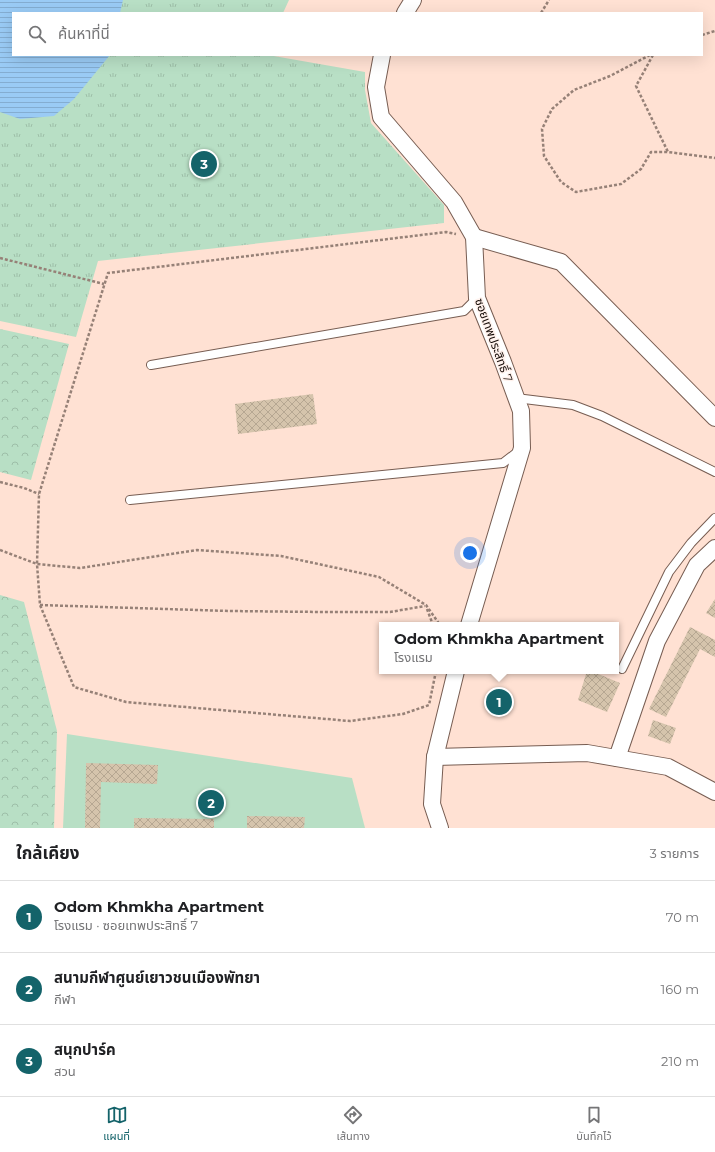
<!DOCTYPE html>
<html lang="th">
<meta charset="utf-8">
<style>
:root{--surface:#fff;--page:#f6f6f6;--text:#202124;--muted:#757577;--line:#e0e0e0;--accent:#14636a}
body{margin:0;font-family:Montserrat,"Noto Sans Thai",sans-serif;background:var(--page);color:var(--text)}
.you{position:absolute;left:470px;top:553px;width:14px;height:14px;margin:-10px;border:3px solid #fff;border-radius:50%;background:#1a73e8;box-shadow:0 0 0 6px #1a73e833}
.badge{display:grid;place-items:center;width:26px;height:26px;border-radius:50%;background:var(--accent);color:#fff;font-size:13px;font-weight:700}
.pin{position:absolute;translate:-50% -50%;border:2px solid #fff;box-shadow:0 1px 4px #0006}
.popup{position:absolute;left:379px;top:622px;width:240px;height:52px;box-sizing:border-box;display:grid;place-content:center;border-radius:0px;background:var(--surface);filter:drop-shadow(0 1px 3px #0005);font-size:13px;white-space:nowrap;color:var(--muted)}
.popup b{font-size:15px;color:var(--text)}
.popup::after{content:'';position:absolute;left:50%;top:100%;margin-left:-8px;border:8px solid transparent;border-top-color:var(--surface)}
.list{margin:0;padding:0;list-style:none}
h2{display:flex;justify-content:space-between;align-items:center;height:52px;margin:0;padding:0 16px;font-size:17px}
h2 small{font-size:13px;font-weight:400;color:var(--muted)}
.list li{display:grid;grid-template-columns:26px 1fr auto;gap:12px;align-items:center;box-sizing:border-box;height:72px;padding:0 16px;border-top:1px solid var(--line)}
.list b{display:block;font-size:15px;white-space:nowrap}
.list p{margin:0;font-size:13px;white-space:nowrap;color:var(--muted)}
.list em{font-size:13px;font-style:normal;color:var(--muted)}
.icon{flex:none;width:22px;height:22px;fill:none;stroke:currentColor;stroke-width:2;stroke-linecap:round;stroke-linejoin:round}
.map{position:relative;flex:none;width:715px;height:828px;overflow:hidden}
.search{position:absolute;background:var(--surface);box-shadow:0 4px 16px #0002;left:12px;right:12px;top:12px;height:44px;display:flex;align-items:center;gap:10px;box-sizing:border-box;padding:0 14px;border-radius:0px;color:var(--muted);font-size:15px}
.sheet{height:268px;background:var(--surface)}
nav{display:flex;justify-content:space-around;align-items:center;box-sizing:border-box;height:56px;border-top:1px solid var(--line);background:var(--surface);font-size:11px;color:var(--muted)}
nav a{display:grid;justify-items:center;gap:2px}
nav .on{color:var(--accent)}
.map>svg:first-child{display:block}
</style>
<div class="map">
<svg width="715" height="828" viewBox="0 0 715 828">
<defs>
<pattern id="forest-crowns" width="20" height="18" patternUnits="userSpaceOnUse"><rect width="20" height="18" fill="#b8dfc5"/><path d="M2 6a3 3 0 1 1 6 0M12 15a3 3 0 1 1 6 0" fill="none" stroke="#9dbea8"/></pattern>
<pattern id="park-tufts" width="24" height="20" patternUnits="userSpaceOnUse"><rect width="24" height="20" fill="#b8dfc5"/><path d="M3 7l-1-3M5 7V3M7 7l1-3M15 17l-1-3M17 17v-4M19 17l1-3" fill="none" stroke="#9dbea8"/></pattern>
<pattern id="water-rules" width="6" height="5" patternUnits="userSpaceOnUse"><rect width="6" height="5" fill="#9acbf5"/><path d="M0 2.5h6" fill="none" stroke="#84add1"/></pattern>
<pattern id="building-cross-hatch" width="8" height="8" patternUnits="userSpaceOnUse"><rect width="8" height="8" fill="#d5c4ac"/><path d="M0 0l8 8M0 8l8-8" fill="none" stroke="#b6a792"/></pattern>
</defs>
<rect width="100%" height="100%" fill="#ffe1d3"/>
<g fill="url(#forest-crowns)">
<polygon points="0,329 69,344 31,480 0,472"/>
<polygon points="0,595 24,602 57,731 54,828 0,828"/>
</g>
<polygon fill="url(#park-tufts)" points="0,0 289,0 283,13 13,13 13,55 268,55 365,72 365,90 371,123 444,205 444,223 98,261 76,337 0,321"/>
<polygon fill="#b8dfc5" points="67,734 352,778 365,828 63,828"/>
<polygon fill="url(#water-rules)" points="0,0 123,0 120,13 13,13 13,55 110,55 74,99 54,116 20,119 0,112"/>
<g fill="url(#building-cross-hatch)">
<polygon points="313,394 317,424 238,434 235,404"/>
<polygon points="715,599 715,618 706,613"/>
<polygon points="690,627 715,640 715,657 700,649 666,717 649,709"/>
<polygon points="587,671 591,671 620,683 607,712 578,700"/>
<polygon points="653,720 676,728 670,744 648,736"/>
<polygon points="86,763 158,765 157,784 101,782 100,828 85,828"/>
<polygon points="247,816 305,817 304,828 247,828"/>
<polygon points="134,818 214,819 214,828 134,828"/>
</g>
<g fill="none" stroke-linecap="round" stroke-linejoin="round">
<g stroke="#775d52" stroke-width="10">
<g id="lane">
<polyline points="151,365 464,311 477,298"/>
<polyline points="516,398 573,405 602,416 715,472"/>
<polyline points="130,500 503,463 520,450"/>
<polyline points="622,669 669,572 691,543 715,518"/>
</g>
</g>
<g stroke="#775d52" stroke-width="18">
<g id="street">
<polyline points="405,13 413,0"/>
<polyline points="382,55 376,87 381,117 454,202 474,237 477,298 503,362 521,411 522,448 469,625"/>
<polyline points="474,237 561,262 715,418"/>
<polyline points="435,757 587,753 668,767 715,792"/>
<polyline points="617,758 657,641 697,565 715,548"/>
<polyline points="440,828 432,804 435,757 456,671"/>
</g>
</g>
<g stroke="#968177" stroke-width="2.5" stroke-dasharray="3 2" stroke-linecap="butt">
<polyline points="541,13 549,0"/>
<polyline points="702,35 715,31"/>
<polyline points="650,55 610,76 574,90 552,109 542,129 544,156 561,182 576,192 621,184 641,169 651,152 668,152"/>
<polyline points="653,55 636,86 668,152 715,158"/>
<polyline points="0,258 104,284"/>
<polyline points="0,482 24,488 39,494"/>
<polyline points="0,550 37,564 80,568 197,550 281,556 379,577 426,605 440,625"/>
<polyline points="40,605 229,611 322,612 390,612 425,606"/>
<polyline points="427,609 433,625"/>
<polyline points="436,671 429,705 403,714 350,721 126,702 74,687 40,605 37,564 39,494 108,273 446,232 456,234"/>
</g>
<use href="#lane" stroke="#fff" stroke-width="8"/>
<use href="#street" stroke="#fff" stroke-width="16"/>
</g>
<g text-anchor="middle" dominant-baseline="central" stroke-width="3" stroke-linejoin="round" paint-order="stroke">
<g font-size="12" fill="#160c08" stroke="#fff2ed">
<text transform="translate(494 340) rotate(70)">ซอยเทพประสิทธิ์ 7</text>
</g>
</g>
</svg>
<div class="you"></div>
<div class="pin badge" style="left:499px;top:702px">1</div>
<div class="popup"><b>Odom Khmkha Apartment</b>โรงแรม</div>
<div class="pin badge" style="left:211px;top:803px">2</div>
<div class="pin badge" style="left:204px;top:164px">3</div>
<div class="search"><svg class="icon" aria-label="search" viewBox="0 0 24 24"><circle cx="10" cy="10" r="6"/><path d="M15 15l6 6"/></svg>ค้นหาที่นี่</div>
</div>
<section class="sheet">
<h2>ใกล้เคียง<small>3 รายการ</small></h2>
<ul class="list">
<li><span class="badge">1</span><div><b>Odom Khmkha Apartment</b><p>โรงแรม · ซอยเทพประสิทธิ์ 7</p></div><em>70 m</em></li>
<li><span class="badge">2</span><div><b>สนามกีฬาศูนย์เยาวชนเมืองพัทยา</b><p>กีฬา</p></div><em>160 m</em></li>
<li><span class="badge">3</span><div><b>สนุกปาร์ค</b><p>สวน</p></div><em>210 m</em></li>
</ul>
</section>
<nav>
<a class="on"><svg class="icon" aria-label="map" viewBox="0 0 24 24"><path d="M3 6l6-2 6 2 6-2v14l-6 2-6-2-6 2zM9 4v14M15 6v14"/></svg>แผนที่</a>
<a><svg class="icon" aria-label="directions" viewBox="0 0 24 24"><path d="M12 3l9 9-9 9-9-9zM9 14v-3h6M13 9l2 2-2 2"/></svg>เส้นทาง</a>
<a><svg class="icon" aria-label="saved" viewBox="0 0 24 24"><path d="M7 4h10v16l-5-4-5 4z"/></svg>บันทึกไว้</a>
</nav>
